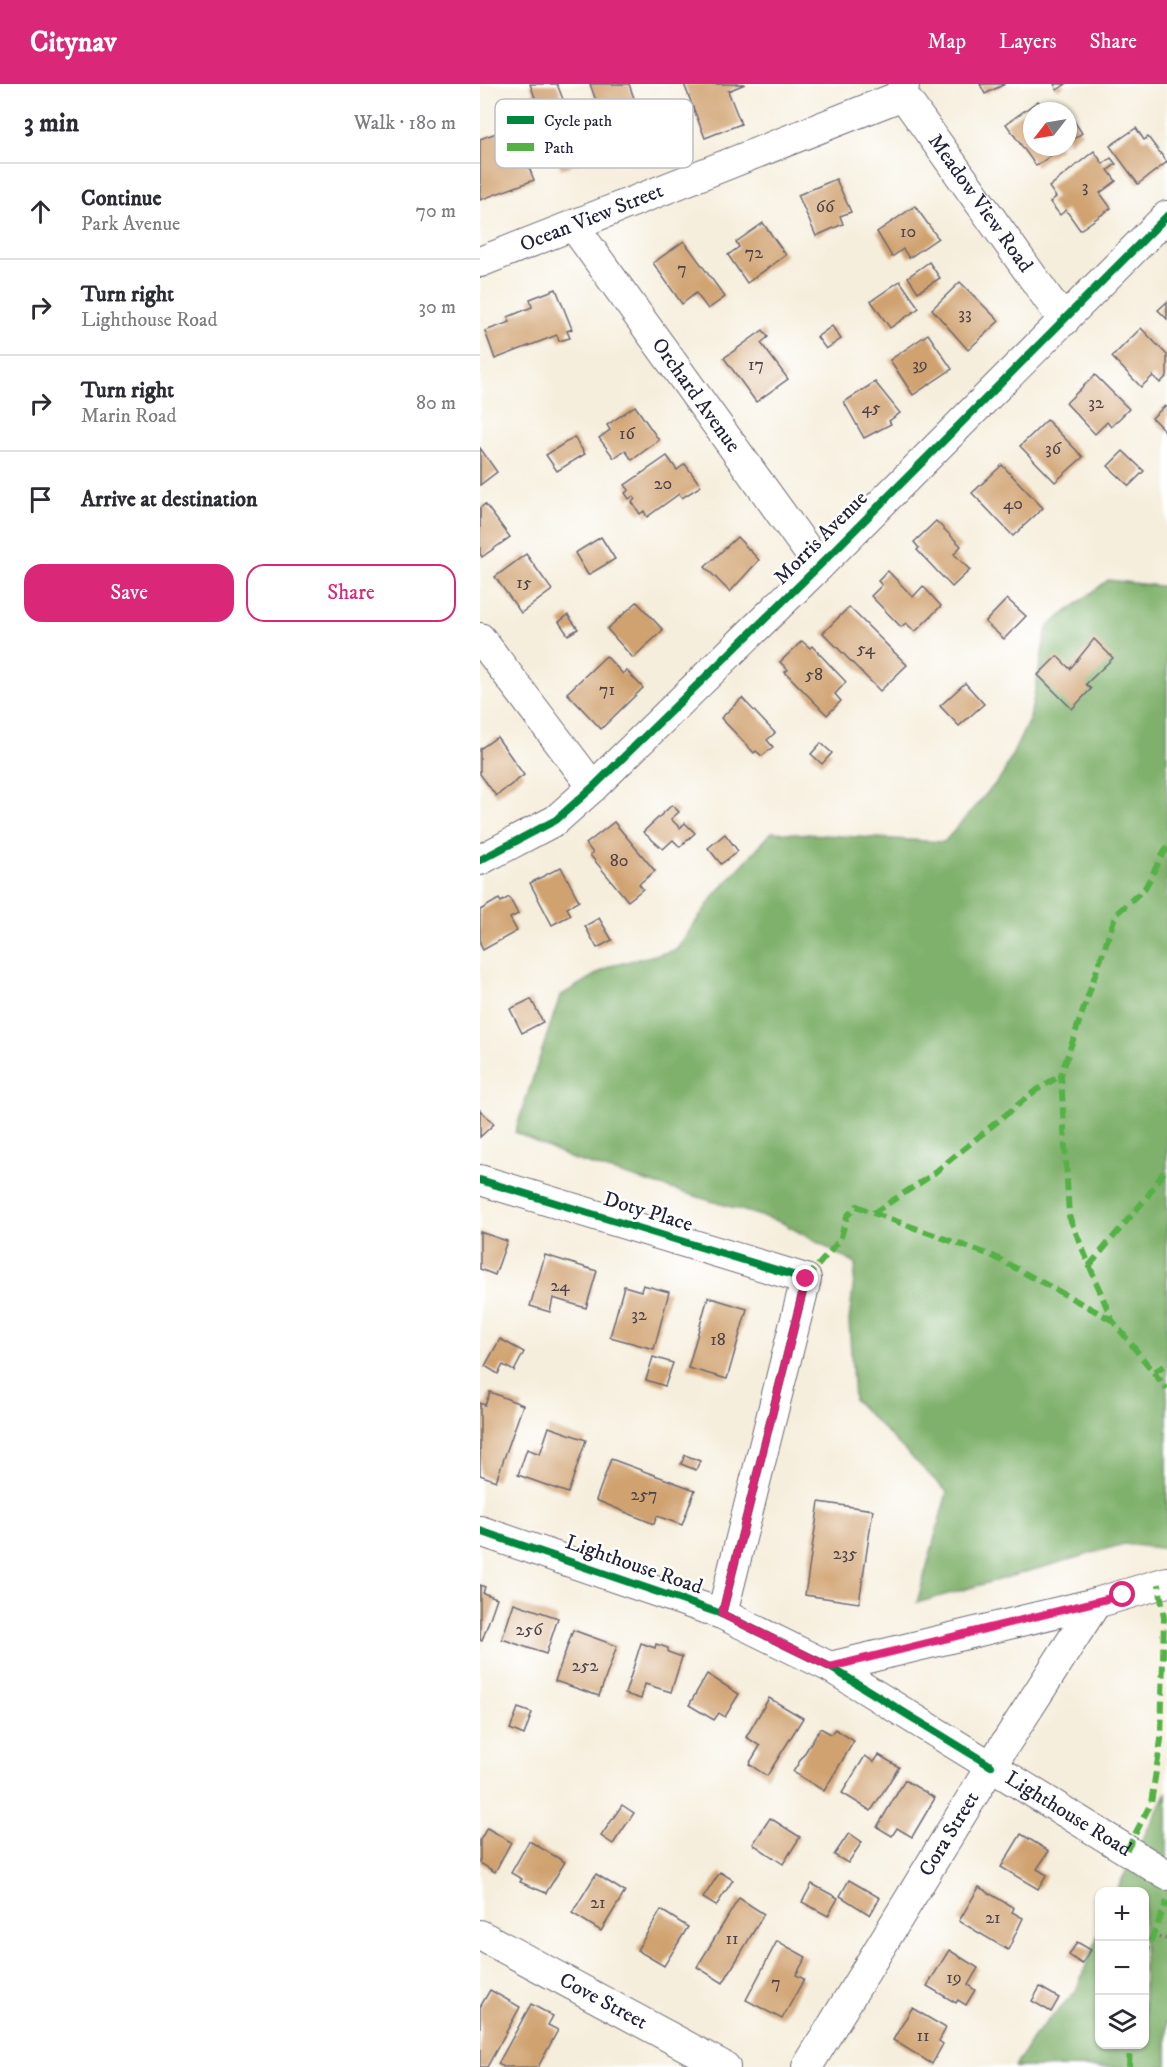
<!DOCTYPE html>
<meta charset="utf-8">
<style>
:root{--surface:#fff;--page:#f7f7f7;--text:#2b2b33;--muted:#7c7c81;--line:#e1e1e2;--accent:#db2777}
body{margin:0;font-family:"IM FELL DW Pica",serif;background:var(--page);color:var(--text)}
.controls{position:absolute;right:18px;bottom:18px;display:grid;overflow:hidden;border-radius:12px;box-shadow:0 2px 4px #0004}
.controls button{width:54px;height:54px;display:grid;place-items:center;padding:0;border:0;border-bottom:2px solid var(--line);background:var(--surface);color:var(--text);font:30px sans-serif}
.compass{position:absolute;left:543px;top:18px;width:54px;height:54px;border-radius:50%;background:var(--surface);box-shadow:0 2px 4px #0004;rotate:239deg}
.stop{position:absolute;width:18px;height:18px;margin:-14px;border:4px solid #db2777;border-radius:50%;background:#fff}
.stop.end{background:#db2777;border-color:#fff;box-shadow:0 2px 6px #0008}
.list{margin:0;padding:0;list-style:none}
h2{display:flex;justify-content:space-between;align-items:center;height:78px;margin:0;padding:0 24px;font-size:26px}
h2 small{font-size:20px;font-weight:400;color:var(--muted)}
.list li{display:grid;grid-template-columns:39px 1fr auto;gap:18px;align-items:center;box-sizing:border-box;height:96px;padding:0 24px;border-top:2px solid var(--line)}
.list b{display:block;font-size:22px;white-space:nowrap}
.list p{margin:0;font-size:20px;white-space:nowrap;color:var(--muted)}
.list em{font-size:20px;font-style:normal;color:var(--muted)}
.actions{display:flex;gap:12px;padding:18px 24px}
.actions a{flex:1;padding:14px 0;border:2px solid var(--accent);border-radius:18px;text-align:center;font-size:21px;color:var(--accent)}
.actions .main{background:var(--accent);color:#fff}
.icon{flex:none;width:33px;height:33px;fill:none;stroke:currentColor;stroke-width:2;stroke-linecap:round;stroke-linejoin:round}
.map{position:relative;flex:none;width:687px;height:1983px;overflow:hidden}
header{display:flex;align-items:center;gap:36px;box-sizing:border-box;height:84px;padding:0 30px;background:var(--accent);color:#fff}
header strong{font-size:28px}
nav{display:flex;gap:33px;margin-inline-start:auto;font-size:21px}
main{display:flex}
aside{flex:1;background:var(--surface)}
.map>svg:first-child{display:block}
</style>
<header>
<strong>Citynav</strong>
<nav><a>Map</a><a>Layers</a><a>Share</a></nav>
</header>
<main>
<aside>
<h2>3 min<small>Walk · 180 m</small></h2>
<ul class="list">
<li><svg class="icon" aria-label="ahead" viewBox="0 0 24 24"><path d="M12 20V5M6 11l6-6 6 6"/></svg><div><b>Continue</b><p>Park Avenue</p></div><em>70 m</em></li>
<li><svg class="icon" aria-label="right" viewBox="0 0 24 24"><path d="M7 20v-9h11M14 6l5 5-5 5"/></svg><div><b>Turn right</b><p>Lighthouse Road</p></div><em>30 m</em></li>
<li><svg class="icon" aria-label="right" viewBox="0 0 24 24"><path d="M7 20v-9h11M14 6l5 5-5 5"/></svg><div><b>Turn right</b><p>Marin Road</p></div><em>80 m</em></li>
<li><svg class="icon" aria-label="arrive" viewBox="0 0 24 24"><path d="M6 21V4h12l-3 4 3 4H6"/></svg><div><b>Arrive at destination</b></div></li>
</ul>
<div class="actions"><a class="main">Save</a><a>Share</a></div>
</aside>
<div class="map">
<svg width="687" height="1983" viewBox="0 0 687 1983">
<rect width="100%" height="100%" fill="#fff"/>
<filter id="ink" filterUnits="userSpaceOnUse"><feTurbulence type="fractalNoise" baseFrequency=".0167" numOctaves="2"/><feDisplacementMap in="SourceGraphic" scale="12" xChannelSelector="R" yChannelSelector="G"/><feConvolveMatrix kernelMatrix="1 2 1 2 8 2 1 2 1" color-interpolation-filters="sRGB"/></filter>
<filter id="wash" filterUnits="userSpaceOnUse"><feTurbulence type="fractalNoise" baseFrequency=".008" numOctaves="4" result="noise"/><feDisplacementMap in="SourceGraphic" scale="24" xChannelSelector="R" yChannelSelector="G"/><feGaussianBlur stdDeviation="1.35" result="paint"/><feColorMatrix in="noise" values="0 0 0 0 0 0 0 0 0 0 0 0 0 0 0 0 0 1.4 0 .05"/><feComposite in="paint" operator="in"/></filter>
<g filter="url(#wash)">
<rect width="100%" height="100%" fill="#f6eedc"/>
<g fill="#80b16c" stroke="#516a54" stroke-width="1.5">
<polygon points="628,496 687,503 687,1465 644,1460 437,1519 467,1408 374,1316 369,1237 376,1180 301,1138 92,1075 35,1048 80,912 130,882 196,866 234,812 292,748 464,758 522,692 550,634 567,543"/>
<polygon points="687,1708 687,1983 535,1983 555,1950 596,1907 619,1848 620,1960 664,1960 664,1808 636,1807"/>
</g>
<g id="blocks">
<g fill="#d0a26f">
<polygon points="50,0 77,0 88,28 98,24 117,73 81,85"/>
<polygon points="110,0 149,0 169,57 135,69"/>
<polygon points="204,0 265,0 248,7 261,40 225,54"/>
<polygon points="500,0 525,0 505,10"/>
<polygon points="574,0 586,0 577,6"/>
<polygon points="558,17 565,27 552,27 552,63 583,63 556,82 526,40"/>
<polygon points="590,31 602,49 588,59 588,32"/>
<polygon points="656,44 664,56 668,53 687,78 658,100 630,62"/>
<polygon points="27,45 33,60 39,58 54,96 0,116 0,55"/>
<polygon points="614,67 623,80 631,74 636,80 628,86 636,97 620,109 631,124 600,146 586,126 580,131 570,118 576,113 569,103"/>
<polygon points="356,95 371,128 360,132 363,140 336,152 318,111"/>
<polygon points="435,122 458,154 429,174 423,165 412,173 397,148"/>
<polygon points="283,139 306,171 267,199 248,171 259,163 256,158"/>
<polygon points="204,157 245,213 228,225 216,209 202,220 173,179"/>
<polygon points="449,178 460,194 438,208 428,193"/>
<polygon points="420,197 439,224 410,244 391,217"/>
<polygon points="480,198 519,237 488,266 452,225"/>
<polygon points="76,205 92,245 87,247 90,254 79,257 77,251 15,275 5,247 30,238 28,233 52,223 50,215"/>
<polygon points="687,218 687,235 678,226"/>
<polygon points="352,242 361,255 346,265 337,253"/>
<polygon points="661,244 687,271 687,292 680,299 673,292 661,303 632,273"/>
<polygon points="283,246 288,253 281,259 308,295 276,318 244,274"/>
<polygon points="448,250 472,285 433,311 410,276"/>
<polygon points="615,291 649,325 631,343 627,338 615,350 586,319"/>
<polygon points="395,298 420,329 409,337 411,340 384,354 364,318"/>
<polygon points="155,322 179,356 152,376 145,366 134,374 119,354 130,346 127,341"/>
<polygon points="685,322 687,324 687,349 672,334"/>
<polygon points="567,336 603,373 575,398 540,362"/>
<polygon points="94,353 105,370 77,387 66,371"/>
<polygon points="0,364 17,388 0,401"/>
<polygon points="643,367 664,387 649,402 628,382"/>
<polygon points="187,372 197,386 205,380 221,402 202,414 199,410 167,433 164,427 160,430 152,418 155,415 153,412 149,415 145,409 149,406 145,401"/>
<polygon points="522,381 563,424 533,452 492,409"/>
<polygon points="5,420 30,453 2,473 0,470 0,424"/>
<polygon points="456,437 481,462 474,470 490,486 472,503 437,466 439,464 434,458"/>
<polygon points="121,453 135,475 108,491 95,469"/>
<polygon points="257,453 279,476 250,508 225,483"/>
<polygon points="46,470 72,506 41,529 15,493"/>
<polygon points="408,487 433,513 443,502 461,522 435,548 426,539 421,543 391,512 402,501 398,497"/>
<polygon points="527,515 546,532 524,555 505,538"/>
<polygon points="157,518 183,546 153,574 127,545"/>
<polygon points="369,523 427,581 400,607 343,549"/>
<polygon points="88,531 98,545 88,551 79,538"/>
<polygon points="614,555 633,574 606,600 611,605 592,625 558,591 577,572 590,585"/>
<polygon points="322,557 330,564 332,562 366,598 355,610 361,617 347,631 305,588 308,586 300,578"/>
<polygon points="126,572 143,590 146,586 163,604 121,645 87,609"/>
<polygon points="485,599 504,620 479,642 460,622"/>
<polygon points="262,614 295,649 287,656 293,663 282,672 276,667 274,669 241,634"/>
<polygon points="17,653 44,691 16,712 0,690 0,665"/>
<polygon points="341,659 352,669 342,680 331,670"/>
<polygon points="192,721 199,728 191,735 200,744 205,739 215,749 200,763 193,756 183,765 163,748"/>
<polygon points="134,738 175,787 159,800 163,805 148,817 110,771 113,769 106,760"/>
<polygon points="245,750 258,767 241,780 228,764"/>
<polygon points="81,783 99,817 87,824 91,831 72,841 50,799"/>
<polygon points="29,813 38,830 30,834 37,847 3,866 0,860 0,826 19,815 21,818"/>
<polygon points="119,834 132,856 117,864 105,842"/>
<polygon points="51,915 63,938 42,949 30,925"/>
<polygon points="0,1026 14,1040 0,1053"/>
<polygon points="0,1148 27,1157 15,1191 0,1185"/>
<polygon points="65,1171 117,1187 106,1224 73,1214 70,1228 50,1222"/>
<polygon points="163,1201 189,1208 174,1265 130,1253 144,1202 161,1207"/>
<polygon points="228,1213 267,1225 247,1295 208,1284"/>
<polygon points="20,1255 44,1268 34,1287 23,1281 18,1290 5,1282"/>
<polygon points="173,1273 193,1279 185,1302 166,1296"/>
<polygon points="10,1308 43,1321 16,1397 0,1391 0,1319 5,1321"/>
<polygon points="69,1343 106,1356 88,1409 38,1391 47,1365 60,1370"/>
<polygon points="205,1371 220,1377 216,1386 201,1380"/>
<polygon points="131,1375 215,1406 202,1441 177,1432 174,1440 116,1416"/>
<polygon points="339,1418 393,1426 379,1519 325,1511"/>
<polygon points="0,1501 5,1503 3,1509 17,1514 2,1557 0,1556"/>
<polygon points="34,1519 78,1534 66,1570 22,1555"/>
<polygon points="93,1546 137,1562 119,1612 75,1597"/>
<polygon points="161,1559 175,1564 176,1560 188,1564 188,1568 202,1573 191,1608 165,1600 161,1615 145,1610"/>
<polygon points="227,1590 259,1610 245,1633 239,1629 234,1636 209,1621"/>
<polygon points="289,1614 323,1634 287,1692 269,1680 280,1662 266,1653"/>
<polygon points="38,1624 52,1629 44,1651 30,1645"/>
<polygon points="340,1644 351,1650 355,1645 374,1657 344,1707 313,1688"/>
<polygon points="399,1671 419,1683 391,1727 362,1709 385,1672 394,1678"/>
<polygon points="425,1696 455,1714 432,1753 417,1744 412,1752 397,1743"/>
<polygon points="142,1721 154,1729 133,1760 121,1752"/>
<polygon points="290,1734 320,1753 303,1780 273,1760"/>
<polygon points="7,1744 31,1758 15,1788 0,1779 0,1756"/>
<polygon points="369,1749 382,1758 368,1779 354,1771"/>
<polygon points="541,1750 569,1767 557,1785 567,1791 558,1805 521,1783"/>
<polygon points="49,1757 85,1778 66,1809 40,1798 42,1795 31,1789"/>
<polygon points="240,1788 253,1796 236,1822 223,1814"/>
<polygon points="116,1790 145,1808 121,1847 92,1829"/>
<polygon points="369,1796 400,1814 390,1831 360,1812"/>
<polygon points="332,1800 358,1814 348,1832 322,1818"/>
<polygon points="499,1803 534,1824 532,1828 543,1834 528,1866 479,1837"/>
<polygon points="259,1814 284,1830 243,1899 217,1883"/>
<polygon points="181,1826 208,1843 184,1882 157,1866"/>
<polygon points="297,1857 326,1873 316,1891 324,1895 302,1935 266,1916"/>
<polygon points="597,1858 611,1866 602,1880 589,1871"/>
<polygon points="469,1866 498,1884 488,1901 495,1906 486,1921 478,1916 476,1919 447,1902"/>
<polygon points="560,1903 579,1914 571,1928 552,1917"/>
<polygon points="10,1906 40,1923 7,1983 0,1983 0,1923"/>
<polygon points="51,1920 73,1932 68,1941 78,1946 58,1983 23,1983 18,1980"/>
<polygon points="432,1924 466,1944 459,1957 463,1960 452,1980 413,1956"/>
</g>
</g>
</g>
<g filter="url(#ink)">
<use href="#blocks" fill-opacity="0" stroke="#6c6973" stroke-width="1.5"/>
<g fill="none" stroke-linecap="round" stroke-linejoin="round">
<g stroke="#6c6973" stroke-width="32">
<g id="minor">
<path id="s1" d="M 424,0 L 423,11 L 584,237"/>
<path id="s2" d="M 93,141 L 339,482"/>
<path id="s3" d="M 0,178 L 423,11"/>
<polyline points="0,554 113,703"/>
<polyline points="0,776 76,736 113,703 339,482 687,132"/>
<polyline points="0,1096 326,1195 242,1530"/>
<path id="s4" d="M 0,1447 L 242,1530 L 350,1583 L 687,1791"/>
<polyline points="350,1583 616,1519 687,1498"/>
<path id="s5" d="M 0,1851 L 245,1983"/>
<path id="s6" d="M 327,1983 L 511,1682 L 616,1519"/>
</g>
</g>
<polyline stroke="#6c6973" stroke-width="4" stroke-dasharray="1.5 4.5" stroke-linecap="butt" points="673,1852 687,1855"/>
<use href="#minor" stroke="#fff" stroke-width="30"/>
<g stroke="#55b146" stroke-width="6" stroke-dasharray="12 6" stroke-linecap="butt">
<polyline points="687,763 665,804 636,830 581,991 589,1132 632,1236 687,1305"/>
<polyline points="393,1129 513,1172 632,1236"/>
<polyline points="609,1182 667,1113 687,1083"/>
<polyline points="326,1195 360,1156 367,1132 377,1122 393,1129 449,1093 555,1007 581,991"/>
<polyline points="674,1288 687,1280"/>
<polyline points="647,1766 671,1719 681,1656 684,1534 679,1500"/>
<polyline points="664,1874 687,1817"/>
<polyline points="649,1983 650,1960"/>
</g>
<g stroke="#fff" stroke-width="11">
<g id="cycleway">
<polyline points="0,776 76,736 113,703 339,482 687,132"/>
<polyline points="0,1096 326,1195 242,1530"/>
<polyline points="0,1447 242,1530 350,1583 511,1682"/>
</g>
</g>
<use href="#cycleway" stroke="#00873e" stroke-width="8"/>
</g>
</g>
<g fill="none" stroke-linecap="round" stroke-linejoin="round" filter="url(#ink)">
<polyline stroke="#db2777" stroke-width="8" points="326,1195 242,1530 350,1583 643,1511"/>
</g>
<g text-anchor="middle" dominant-baseline="central" stroke-width="5" stroke-linejoin="round" paint-order="stroke">
<g font-size="18" fill="#4e4248">
<text x="605" y="103">3</text>
<text x="345" y="123">66</text>
<text x="428" y="148">10</text>
<text x="274" y="169">72</text>
<text x="202" y="185">7</text>
<text x="485" y="230">33</text>
<text x="276" y="281">17</text>
<text x="440" y="281">39</text>
<text x="616" y="319">32</text>
<text x="391" y="324">45</text>
<text x="147" y="350">16</text>
<text x="573" y="365">36</text>
<text x="183" y="400">20</text>
<text x="533" y="420">40</text>
<text x="44" y="499">15</text>
<text x="386" y="565">54</text>
<text x="334" y="591">58</text>
<text x="127" y="606">71</text>
<text x="139" y="777">80</text>
<text x="80" y="1202">24</text>
<text x="159" y="1231">32</text>
<text x="238" y="1256">18</text>
<text x="164" y="1411">257</text>
<text x="365" y="1470">235</text>
<text x="49" y="1546">256</text>
<text x="105" y="1582">252</text>
<text x="118" y="1819">21</text>
<text x="513" y="1834">21</text>
<text x="252" y="1855">11</text>
<text x="474" y="1894">19</text>
<text x="296" y="1899">7</text>
<text x="443" y="1952">11</text>
</g>
<g font-size="21" fill="#22223b" stroke="#fff">
<text stroke="none"><textPath href="#s1" startOffset="144">Meadow View Road</textPath></text>
<text stroke="none"><textPath href="#s3" startOffset="120">Ocean View Street</textPath></text>
<text stroke="none"><textPath href="#s2" startOffset="210">Orchard Avenue</textPath></text>
<text transform="translate(341 454) rotate(-45)">Morris Avenue</text>
<text transform="translate(168 1128) rotate(17)">Doty Place</text>
<text transform="translate(154 1481) rotate(19)">Lighthouse Road</text>
<text stroke="none"><textPath href="#s4" startOffset="656">Lighthouse Road</textPath></text>
<text stroke="none"><textPath href="#s6" startOffset="273">Cora Street</textPath></text>
<text stroke="none"><textPath href="#s5" startOffset="140">Cove Street</textPath></text>
</g>
</g>
<rect x="15" y="15" width="198" height="69" rx="9" fill="#fff" stroke="#bdbdc4" stroke-width="1.5"/>
<rect x="27" y="32" width="27" height="8" fill="#00873e"/>
<rect x="27" y="59" width="27" height="8" fill="#55b146"/>
<g font-size="16" fill="#22223b">
<text x="64" y="42">Cycle path</text>
<text x="64" y="69">Path</text>
</g>
</svg>
<div class="controls">
<button>+</button>
<button>−</button>
<button><svg class="icon" aria-label="layers" viewBox="0 0 24 24"><path d="M12 4l9 5-9 5-9-5zM3 14l9 5 9-5"/></svg></button>
</div>
<svg class="compass" viewBox="-18 -18 36 36"><path d="M0-13l5 13h-10z" fill="#e53935"/><path d="M0 13l5-13h-10z" fill="#7c7c81"/></svg>
<div class="stop" style="left:643px;top:1511px"></div>
<div class="stop end" style="left:326px;top:1195px"></div>
</div>
</main>
